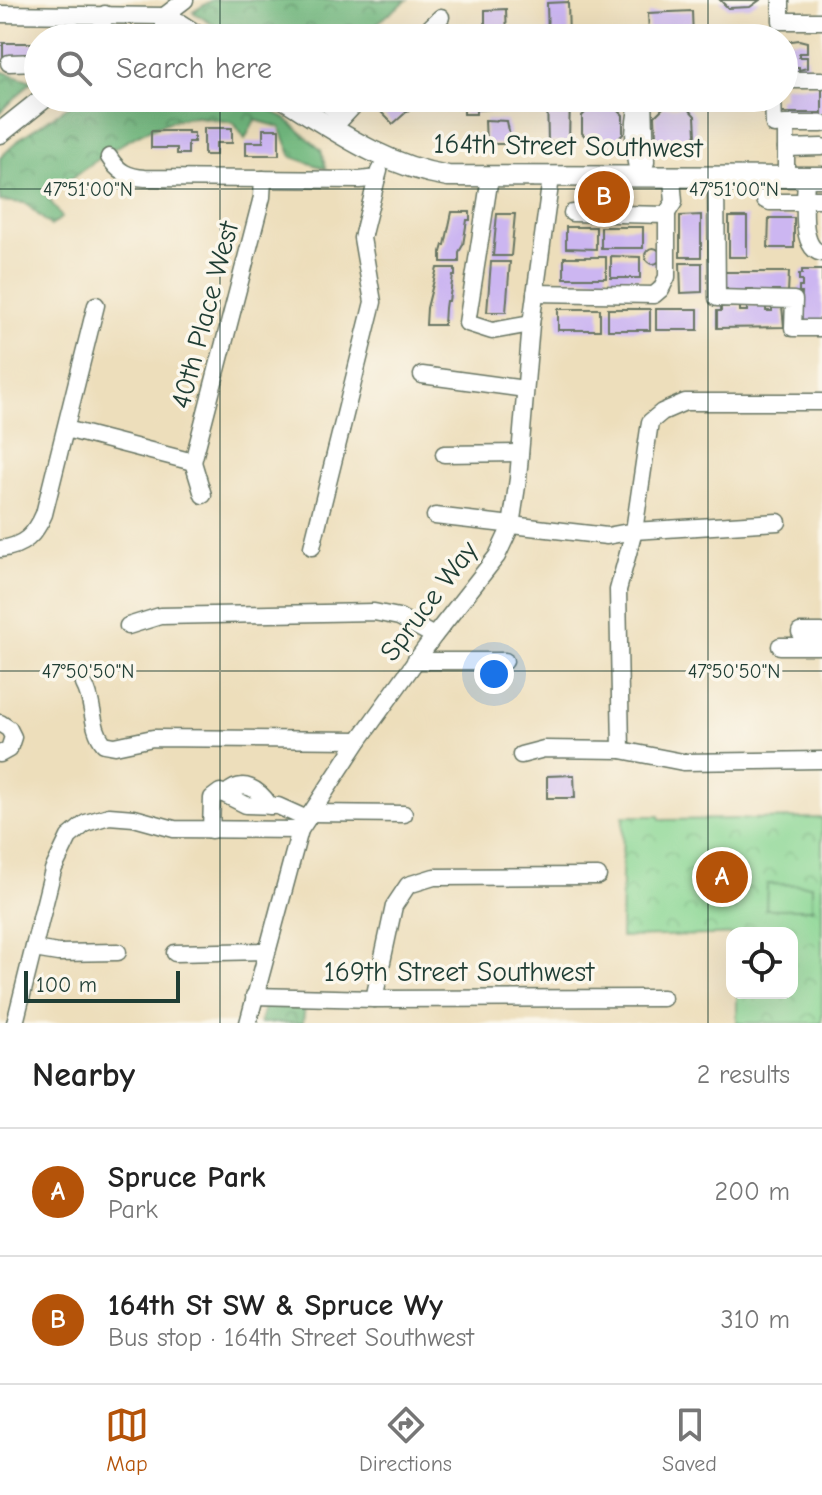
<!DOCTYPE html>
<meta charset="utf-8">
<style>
:root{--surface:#fff;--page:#f6f6f6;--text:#222;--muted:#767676;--line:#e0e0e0;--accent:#b45309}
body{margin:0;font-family:"Comic Neue",sans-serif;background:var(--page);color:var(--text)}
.controls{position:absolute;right:24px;bottom:24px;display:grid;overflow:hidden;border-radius:16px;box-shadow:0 8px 32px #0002}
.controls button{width:72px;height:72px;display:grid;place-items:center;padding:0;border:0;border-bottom:2px solid var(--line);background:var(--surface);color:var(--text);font:40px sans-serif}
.scale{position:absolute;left:24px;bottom:20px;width:156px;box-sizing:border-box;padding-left:8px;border:4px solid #1f3d34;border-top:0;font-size:22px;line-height:28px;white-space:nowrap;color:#1f3d34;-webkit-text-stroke:6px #fbf7ec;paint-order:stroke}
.you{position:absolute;left:494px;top:674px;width:28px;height:28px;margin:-20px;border:6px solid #fff;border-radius:50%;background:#1a73e8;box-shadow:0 0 0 12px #1a73e833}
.badge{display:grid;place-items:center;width:52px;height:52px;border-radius:50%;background:var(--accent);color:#fff;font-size:26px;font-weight:700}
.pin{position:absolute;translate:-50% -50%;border:4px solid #fff;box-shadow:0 2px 8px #0006}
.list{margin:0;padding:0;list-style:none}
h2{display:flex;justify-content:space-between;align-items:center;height:104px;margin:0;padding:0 32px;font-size:34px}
h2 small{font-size:26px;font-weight:400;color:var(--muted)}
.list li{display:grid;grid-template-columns:52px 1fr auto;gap:24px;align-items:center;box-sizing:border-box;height:128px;padding:0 32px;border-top:2px solid var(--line)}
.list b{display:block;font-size:30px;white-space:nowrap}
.list p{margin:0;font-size:26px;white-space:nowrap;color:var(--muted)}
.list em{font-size:26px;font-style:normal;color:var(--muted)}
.icon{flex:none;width:44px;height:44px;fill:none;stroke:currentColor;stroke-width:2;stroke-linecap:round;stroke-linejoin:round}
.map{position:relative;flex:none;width:822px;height:1023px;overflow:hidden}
.search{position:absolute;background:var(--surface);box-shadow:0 8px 32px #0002;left:24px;right:24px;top:24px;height:88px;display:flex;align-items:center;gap:20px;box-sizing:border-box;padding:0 28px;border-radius:44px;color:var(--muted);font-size:30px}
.sheet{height:360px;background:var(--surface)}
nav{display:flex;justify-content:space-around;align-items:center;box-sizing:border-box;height:112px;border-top:2px solid var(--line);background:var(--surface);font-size:22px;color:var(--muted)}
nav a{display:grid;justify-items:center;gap:4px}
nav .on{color:var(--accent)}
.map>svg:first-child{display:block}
</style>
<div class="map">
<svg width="822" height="1023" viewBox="0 0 822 1023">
<defs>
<pattern id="forest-crowns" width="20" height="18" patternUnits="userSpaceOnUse" patternTransform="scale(2)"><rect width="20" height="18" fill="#71b87e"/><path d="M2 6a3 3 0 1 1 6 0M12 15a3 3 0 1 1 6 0" fill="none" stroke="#5c9768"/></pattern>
<pattern id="park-crowns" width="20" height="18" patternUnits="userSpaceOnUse" patternTransform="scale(2)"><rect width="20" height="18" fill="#8cd795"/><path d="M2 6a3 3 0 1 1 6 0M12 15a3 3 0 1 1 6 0" fill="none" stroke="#78b981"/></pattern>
</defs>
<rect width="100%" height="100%" fill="#fbf7ec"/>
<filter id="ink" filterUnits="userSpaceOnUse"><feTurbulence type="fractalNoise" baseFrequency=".0125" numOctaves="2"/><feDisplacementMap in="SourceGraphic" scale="16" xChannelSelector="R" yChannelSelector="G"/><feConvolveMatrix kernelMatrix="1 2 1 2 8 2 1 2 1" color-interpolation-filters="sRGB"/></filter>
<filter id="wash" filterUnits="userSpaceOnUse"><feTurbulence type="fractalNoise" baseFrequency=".006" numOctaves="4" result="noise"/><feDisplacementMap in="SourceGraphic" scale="32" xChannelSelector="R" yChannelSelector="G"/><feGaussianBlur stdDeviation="1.8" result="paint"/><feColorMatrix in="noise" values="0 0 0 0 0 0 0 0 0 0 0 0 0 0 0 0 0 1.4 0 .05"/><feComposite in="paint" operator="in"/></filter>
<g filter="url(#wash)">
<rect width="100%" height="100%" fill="#eddebb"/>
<g fill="url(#forest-crowns)" stroke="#487a59" stroke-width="2">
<polygon points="212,0 407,0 358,38 234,38 193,12"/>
<polygon points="0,71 32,81 0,113"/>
<path d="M 81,98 L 249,98 L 286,119 L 321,150 L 326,169 L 292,157 L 280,127 L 255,120 L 245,139 L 234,123 C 222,121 210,118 198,117 C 152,116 81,169 48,198 L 62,217 L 51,226 L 25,203 L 0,201 L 0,158 L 22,137 Z"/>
<polygon points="271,1002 305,1006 303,1023 260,1023 264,1006"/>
</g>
<polygon fill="url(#park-crowns)" stroke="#568a64" stroke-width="2" points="623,816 659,816 660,820 822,818 822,1023 737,1023 737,993 792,993 792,933 621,937"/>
<polygon fill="#8cd795" stroke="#568a64" stroke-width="2" points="767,884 812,885 812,909 766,909"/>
<g id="blocks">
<g fill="#ccb6f1">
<polygon points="720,0 760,0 750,7 728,8"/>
<polygon points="568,2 569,38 548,38 547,3"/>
<polygon points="506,9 507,38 485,38 485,10"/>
<polygon points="692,11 693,38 666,38 660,36 660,33 649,33 648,13"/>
<polygon points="752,24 761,32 761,37 721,37 721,33 730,25"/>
<polygon points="799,40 807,42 807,53 799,53 799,57 807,57 807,68 799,70 799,67 784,67 784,57 786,57 784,42"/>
<rect x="3" y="43" width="35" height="16"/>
<polygon points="784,86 822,86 822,113 779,113 779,98 784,98"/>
<polygon points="388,98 418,98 420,100 393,124 378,109"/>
<polygon points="464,98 506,98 506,108 476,110 476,114 464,114"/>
<polygon points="547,98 570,98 569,142 548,142"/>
<polygon points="613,105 623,115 623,134 615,143 591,143 582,133 582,116 591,106"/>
<polygon points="664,107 687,107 695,116 696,135 687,144 665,144 656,138 655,116"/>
<polygon points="485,120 507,121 510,136 505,136 505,144 486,144"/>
<polygon points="204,128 232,128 232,143 216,143 216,155 204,155"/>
<polygon points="263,129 279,129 279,155 246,155 246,142 263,142"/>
<polygon points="151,131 188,131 188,133 194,133 194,142 188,142 188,154 177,154 177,148 151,148"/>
<polygon points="452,212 470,212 470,220 467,220 463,245 459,252 459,262 441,262 441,252 443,245 445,245"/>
<polygon points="497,214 515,214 511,256 493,256"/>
<polygon points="701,215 701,257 680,257 680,216"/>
<rect x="729" y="217" width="18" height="40"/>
<polygon points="769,218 794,218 794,248 768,248"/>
<polygon points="566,227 596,227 596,249 566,248"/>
<rect x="601" y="227" width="42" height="21"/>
<circle cx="653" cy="256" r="8"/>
<polygon points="611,256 640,257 640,278 611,278"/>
<rect x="564" y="257" width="42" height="21"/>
<polygon points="491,262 510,262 506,312 487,312"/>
<polygon points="680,263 702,263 702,292 681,293"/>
<polygon points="437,268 455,268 455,276 453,276 449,301 446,301 445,308 444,325 426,325 427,308"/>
<polygon points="802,270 822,270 822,322 802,322 800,319 802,293 799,293 799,287 802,287 802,280 799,280 799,274 802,274"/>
<polygon points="723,272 789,272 788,293 779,293 779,290 773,290 773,293 753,293 753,289 746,289 746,293 727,293 727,289 723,289"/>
<polygon points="740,306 740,311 747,311 747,306 766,306 766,311 772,311 772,306 782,306 784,327 717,328 717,311 721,311 721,307"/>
<rect x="558" y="309" width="42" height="21"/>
<rect x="608" y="309" width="42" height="21"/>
<rect x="656" y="309" width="42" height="21"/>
<polygon points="574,775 575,798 547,798 547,776"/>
</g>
</g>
</g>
<g filter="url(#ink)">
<use href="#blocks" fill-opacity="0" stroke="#677563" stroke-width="2"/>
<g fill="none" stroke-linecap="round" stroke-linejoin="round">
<g stroke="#677563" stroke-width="19">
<g id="minor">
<polyline points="781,0 781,21 822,21"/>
<polyline points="0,14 164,16 179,22 204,38"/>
<polyline points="164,16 185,0"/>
<polyline points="91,38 102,27 105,14"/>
<polyline points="164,38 164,16"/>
<polyline points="419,38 441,17"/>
<polyline points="9,63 38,62"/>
<polyline points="784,80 822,80"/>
<polyline points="320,98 343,117"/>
<path d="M 639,98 C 633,125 631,152 640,178"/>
<polyline points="773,98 774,125 786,124"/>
<polyline points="332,129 361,98"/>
<polyline points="786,148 822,147"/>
<path d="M 109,157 C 118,172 128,177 145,178 L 360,180 L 377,178 L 379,171"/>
<polyline points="490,177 467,323 492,331 531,324"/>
<path d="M 806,177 C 806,197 798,249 822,253"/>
<polyline points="640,178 646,162 644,98"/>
<polyline points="716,178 717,298 794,300 793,328 822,328"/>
<polyline points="763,178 765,200 770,202 806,202"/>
<polyline points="786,178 786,124 822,124"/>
<polyline points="806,199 822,199"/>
<polyline points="572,213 667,215"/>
<polyline points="535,293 654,295 661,289 667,277 667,213 674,202 672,179"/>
<polyline points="422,375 525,389"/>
<polyline points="66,429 193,462"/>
<polyline points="444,454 520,453"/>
<polyline points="193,462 262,197 263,179"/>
<polyline points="193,462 203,495"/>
<polyline points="435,516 607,536 634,531 778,522"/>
<polyline points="312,547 373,302 362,238 377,178"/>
<path d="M 0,549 C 24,546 35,535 44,514 L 96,305"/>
<polyline points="128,626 160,616 374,612 399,617 434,636"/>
<polyline points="800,632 822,632"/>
<polyline points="780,646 822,646"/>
<polyline points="415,661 505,661"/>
<path d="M 84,684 C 95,703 90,727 104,744 L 115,746 L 153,738 L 359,740"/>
<polyline points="0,723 9,729 13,737 9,749 0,754"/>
<polyline points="621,750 618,590 634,531 650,422 662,412 685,402 822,402"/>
<polyline points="521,755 544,749 621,750 683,762 822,760"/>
<path d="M 226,794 C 243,778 259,789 270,806"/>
<polyline points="311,813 404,814"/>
<polyline points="211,830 212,798 220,792 246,805 278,806 307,819"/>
<polyline points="34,949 58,953 118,952"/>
<polyline points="175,953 266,951"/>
<polyline points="254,996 374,999 663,998"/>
<polyline points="374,999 394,906 408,885 434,877 598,876"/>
<polyline points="15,1023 53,870 69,837 86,823 109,816 134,818 174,829 300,830"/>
<polyline points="248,1023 300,830 359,740 434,636 497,556 511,526 518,479 531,324 551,178"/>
</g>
</g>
<g stroke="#677563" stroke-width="23">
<g id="major">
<path d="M 283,98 C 336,131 385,166 448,176 L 822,177"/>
<polyline points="0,133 44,98"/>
</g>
</g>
<use href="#minor" stroke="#fff" stroke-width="16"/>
<use href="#major" stroke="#fff" stroke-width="20"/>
</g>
</g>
<path fill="none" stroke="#1f3d34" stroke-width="2" stroke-opacity="0.45" d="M 220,0 L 220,38M 708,0 L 708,38M 220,98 L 220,1023M 708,98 L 708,1023M 0,189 L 822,189M 0,671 L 822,671"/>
<g text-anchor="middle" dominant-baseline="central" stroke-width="7" stroke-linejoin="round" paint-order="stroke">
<g font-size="28" fill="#1f3d34" stroke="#fbf7ec">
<text transform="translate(568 146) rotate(1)">164th Street Southwest</text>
<text transform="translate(205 315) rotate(-75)">40th Place West</text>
<text transform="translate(429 601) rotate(-53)">Spruce Way</text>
<text x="459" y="972">169th Street Southwest</text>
</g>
</g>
<g font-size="20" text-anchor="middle" fill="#1f3d34" stroke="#fbf7ec" stroke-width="7" stroke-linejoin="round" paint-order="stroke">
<text x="88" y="196">47°51'00"N</text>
<text x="734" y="196">47°51'00"N</text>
<text x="88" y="678">47°50'50"N</text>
<text x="734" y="678">47°50'50"N</text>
</g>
</svg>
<div class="controls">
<button><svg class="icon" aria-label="locate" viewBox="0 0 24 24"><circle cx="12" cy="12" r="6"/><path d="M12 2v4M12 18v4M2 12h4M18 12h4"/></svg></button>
</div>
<div class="scale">100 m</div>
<div class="you"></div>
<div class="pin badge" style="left:722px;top:877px">A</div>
<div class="pin badge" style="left:604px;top:197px">B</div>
<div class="search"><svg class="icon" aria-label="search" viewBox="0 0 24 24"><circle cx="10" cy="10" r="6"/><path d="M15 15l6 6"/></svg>Search here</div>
</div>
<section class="sheet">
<h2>Nearby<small>2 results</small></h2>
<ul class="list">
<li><span class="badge">A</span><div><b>Spruce Park</b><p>Park</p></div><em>200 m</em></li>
<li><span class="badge">B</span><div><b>164th St SW &amp; Spruce Wy</b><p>Bus stop · 164th Street Southwest</p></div><em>310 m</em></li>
</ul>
</section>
<nav>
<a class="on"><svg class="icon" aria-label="map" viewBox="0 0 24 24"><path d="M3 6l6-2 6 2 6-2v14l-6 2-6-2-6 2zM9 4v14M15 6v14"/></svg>Map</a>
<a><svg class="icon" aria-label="directions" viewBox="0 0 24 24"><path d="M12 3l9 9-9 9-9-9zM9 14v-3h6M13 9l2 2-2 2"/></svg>Directions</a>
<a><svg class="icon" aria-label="saved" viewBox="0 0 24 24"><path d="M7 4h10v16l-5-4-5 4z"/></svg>Saved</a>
</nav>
